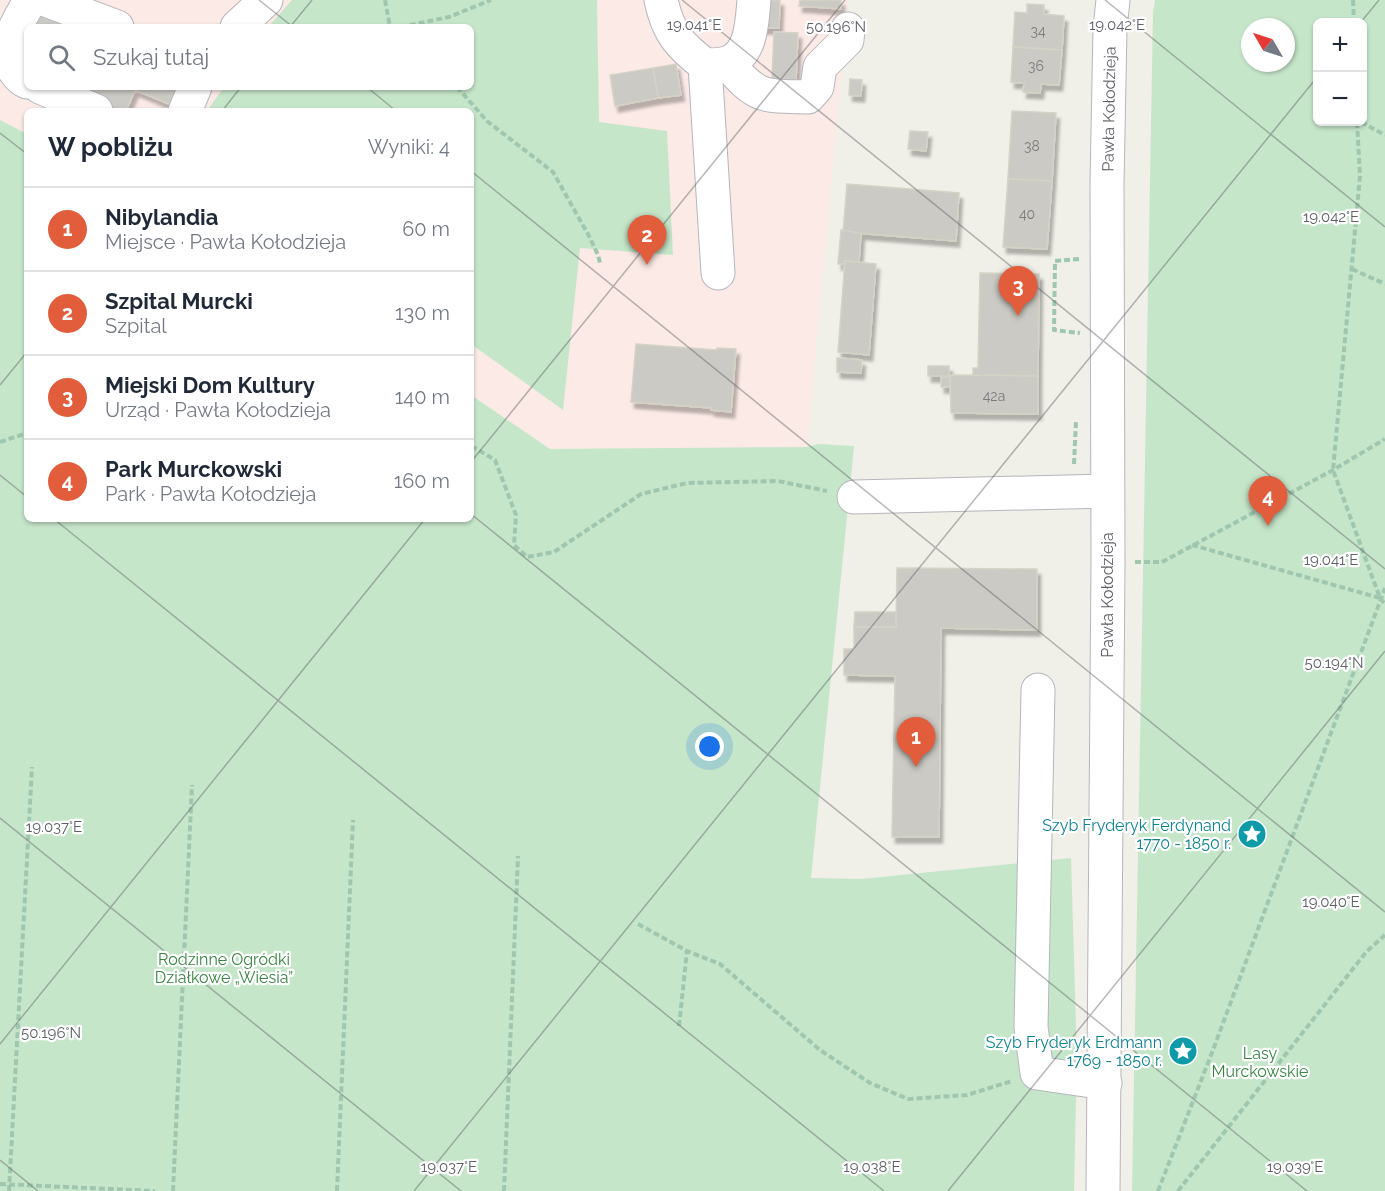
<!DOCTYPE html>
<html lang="pl">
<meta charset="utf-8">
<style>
:root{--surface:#fff;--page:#f6f6f7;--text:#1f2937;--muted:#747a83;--line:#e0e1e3;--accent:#e25d3c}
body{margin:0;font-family:Raleway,sans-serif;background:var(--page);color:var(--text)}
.controls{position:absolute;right:18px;top:18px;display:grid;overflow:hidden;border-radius:9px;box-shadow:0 2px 4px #0004}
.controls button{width:54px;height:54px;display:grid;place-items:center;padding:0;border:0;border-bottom:2px solid var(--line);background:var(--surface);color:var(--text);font:30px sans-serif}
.compass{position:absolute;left:1241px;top:18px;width:54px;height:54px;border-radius:50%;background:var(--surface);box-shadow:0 2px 4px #0004;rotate:309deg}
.you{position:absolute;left:710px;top:747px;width:21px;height:21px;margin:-15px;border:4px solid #fff;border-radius:50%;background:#1a73e8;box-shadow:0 0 0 9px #1a73e833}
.badge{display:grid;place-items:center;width:39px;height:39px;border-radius:50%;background:var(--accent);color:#fff;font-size:20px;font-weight:700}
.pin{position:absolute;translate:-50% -50px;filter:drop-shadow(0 2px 3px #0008)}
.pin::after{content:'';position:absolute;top:32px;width:21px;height:18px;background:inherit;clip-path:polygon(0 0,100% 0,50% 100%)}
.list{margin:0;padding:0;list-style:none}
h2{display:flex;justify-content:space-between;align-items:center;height:78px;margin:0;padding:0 24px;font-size:26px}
h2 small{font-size:20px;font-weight:400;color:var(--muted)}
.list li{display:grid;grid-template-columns:39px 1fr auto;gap:18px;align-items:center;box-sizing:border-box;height:84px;padding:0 24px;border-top:2px solid var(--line)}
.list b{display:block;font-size:22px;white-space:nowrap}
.list p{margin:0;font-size:20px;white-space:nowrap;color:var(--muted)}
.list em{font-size:20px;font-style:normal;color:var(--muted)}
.icon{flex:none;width:33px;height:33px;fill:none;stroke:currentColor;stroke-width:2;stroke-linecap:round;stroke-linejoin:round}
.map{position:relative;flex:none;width:1385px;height:1191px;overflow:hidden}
.search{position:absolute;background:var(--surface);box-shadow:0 2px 4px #0004;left:24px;top:24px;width:450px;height:66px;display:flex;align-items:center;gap:15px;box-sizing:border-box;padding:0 21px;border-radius:9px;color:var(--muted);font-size:22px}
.panel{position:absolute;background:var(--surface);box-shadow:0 2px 4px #0004;left:24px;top:108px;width:450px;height:414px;border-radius:9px}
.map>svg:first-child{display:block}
</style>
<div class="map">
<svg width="1385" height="1191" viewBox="0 0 1385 1191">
<defs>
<filter id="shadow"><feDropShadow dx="3.5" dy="6" stdDeviation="1.5" flood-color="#0004"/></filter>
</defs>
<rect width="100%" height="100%" fill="#f0efe8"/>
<path fill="#fbeae6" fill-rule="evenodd" d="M 0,0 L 848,0 L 807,447 L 550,449 L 471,395 L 471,111 L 27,111 L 27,134 L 0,120 ZM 27,27 L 471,27 L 471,87 L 27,87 Z"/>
<g fill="#c6e6ca" fill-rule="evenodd">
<polygon points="292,0 597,0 599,122 667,131 673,255 580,248 563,410 471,344 471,111 207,111 224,87 471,87 471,27 268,27"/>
<path d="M 1155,0 L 1385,0 L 1385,1191 L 1132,1191 L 1153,13 ZM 1362,22 L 1362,122 L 1318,122 L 1318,22 ZM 1250,27 L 1286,27 L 1286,63 L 1250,63 Z"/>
<polygon points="0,120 27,134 27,519 471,519 471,395 550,449 807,447 818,444 854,446 811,878 861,879 1071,858 1077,1058 1074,1191 0,1191"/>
</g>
<g fill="#cccac4" stroke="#d5d2c6" stroke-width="1.5" filter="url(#shadow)">
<polygon points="762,0 780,0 779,28 760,28"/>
<polygon points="800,0 841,0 841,9 799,6"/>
<polygon points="1027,4 1044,5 1044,14 1064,16 1062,50 1013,47 1015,12 1027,13"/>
<polygon points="37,11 75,27 30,27"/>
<polygon points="774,32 798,33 796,80 772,78"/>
<polygon points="1013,47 1062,50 1059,85 1041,84 1040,93 1023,92 1024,83 1011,82"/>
<polygon points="676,64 681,95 658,98 653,68"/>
<polygon points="653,68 658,98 615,106 610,75"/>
<polygon points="850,79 862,80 861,96 849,95"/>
<polygon points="79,87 176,87 169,104 135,90 126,111 116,111 76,93"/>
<polygon points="1012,111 1056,113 1052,181 1008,179"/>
<polygon points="910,131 928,132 926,151 908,149"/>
<polygon points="1008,179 1052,181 1047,249 1003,247"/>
<polygon points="847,184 959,193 956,241 843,232"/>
<polygon points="841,230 861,233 859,262 845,261 844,264 838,264"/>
<polygon points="845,261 876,264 869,355 838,352"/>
<polygon points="980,273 1039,274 1038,376 973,375 973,368 978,368"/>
<polygon points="636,344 717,350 717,348 736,349 731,412 711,410 712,408 631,402"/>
<polygon points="837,358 862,360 861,373 837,372"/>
<rect x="928" y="366" width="21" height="10"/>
<polygon points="950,375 1038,376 1038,414 951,413"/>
<rect x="941" y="377" width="9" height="10"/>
<polygon points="897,568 1037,569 1037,630 941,628 939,837 892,837 895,676 844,675 844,649 854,649 854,627 896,627"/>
<polygon points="855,612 896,612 896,627 854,627"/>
</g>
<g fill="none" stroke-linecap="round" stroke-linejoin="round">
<g stroke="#b5b6bb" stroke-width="35">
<g id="minor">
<polyline points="46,0 117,27"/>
<path d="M 661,0 C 668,33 680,46 705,65 L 718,273"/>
<polyline points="237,27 266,0"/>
<path d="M 727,63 C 758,99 763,96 808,97 L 817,87 L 820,67 L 847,40 L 848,29"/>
<path d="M 707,65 C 713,65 721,65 727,63 C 752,55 752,21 754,0"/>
<path d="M 27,82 C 16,77 9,64 8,51 C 7,40 24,10 31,0"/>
<polyline points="40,87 96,111"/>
<polyline points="185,111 195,87"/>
<polyline points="854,497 1107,491"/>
<polyline points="1038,690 1031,1027 1037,1073 1105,1083"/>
<polyline points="1103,1191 1108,562 1107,183 1110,29 1113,0"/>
</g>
</g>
<g stroke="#9fc7af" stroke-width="4" stroke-dasharray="6 3" stroke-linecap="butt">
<polyline points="385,0 390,27"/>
<polyline points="1353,0 1354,22"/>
<polyline points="401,27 449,17 491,0"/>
<polyline points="457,87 487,121 553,172 589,236 598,255 600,263"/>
<polyline points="1357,122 1360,176 1333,470 1380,598 1385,604"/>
<polyline points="1361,122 1385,135"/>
<polyline points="1079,259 1055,261 1054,330 1080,333"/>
<polyline points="1352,269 1385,284"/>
<polyline points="0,442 27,433"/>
<polyline points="471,449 475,448 495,460 516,515 514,545 527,557 554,552 641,494 687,483 778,481 827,491"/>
<polyline points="1074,464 1076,421"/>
<polyline points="1192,545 1380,598"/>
<polyline points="1135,562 1162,562 1333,470 1385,439"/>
<polyline points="638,924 687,951 720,964 820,1050 870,1083 908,1099 967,1095 1012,1081"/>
<polyline points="679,1026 687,951"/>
<polyline points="0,1184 155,1191"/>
<polyline points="9,1191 32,767"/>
<polyline points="173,1191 192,785"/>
<polyline points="337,1191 353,820"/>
<polyline points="504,1191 518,856"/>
<polyline points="1158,1191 1213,1050 1385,588"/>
<polyline points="1178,1191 1367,951 1385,935"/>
</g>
<use href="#minor" stroke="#fff" stroke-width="33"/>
</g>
<path fill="none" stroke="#5f6167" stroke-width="1.5" stroke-opacity="0.45" d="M 259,0 L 293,27M 682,0 L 1385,569M 1105,0 L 1385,227M 1361,22 L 1379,0M 290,27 L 312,0M 367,87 L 396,111M 222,111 L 241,87M 0,133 L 27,154M 471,171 L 1385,912M 0,385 L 27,352M 471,462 L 845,0M 0,475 L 27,497M 471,514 L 1307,1191M 54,519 L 884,1191M 0,818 L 461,1191M 0,1044 L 425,519M 0,1160 L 38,1191M 414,1191 L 1318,76M 948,1191 L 1385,651"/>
<defs>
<g id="sight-disc" transform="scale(1.5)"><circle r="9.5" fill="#0f9aa8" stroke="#fff"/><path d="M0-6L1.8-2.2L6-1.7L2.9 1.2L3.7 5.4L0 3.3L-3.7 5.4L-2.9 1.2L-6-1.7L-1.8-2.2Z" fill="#fff"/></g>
</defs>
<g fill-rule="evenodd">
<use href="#sight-disc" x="1252" y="834"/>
<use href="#sight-disc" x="1183" y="1051"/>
</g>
<g text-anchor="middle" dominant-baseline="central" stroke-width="4.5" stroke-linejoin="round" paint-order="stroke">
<g font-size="14" fill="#7a7b7e">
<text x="1038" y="31">34</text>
<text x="1036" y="66">36</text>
<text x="1032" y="146">38</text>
<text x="1027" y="214">40</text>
<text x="994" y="396">42a</text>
</g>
<g font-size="16" fill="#5f6167" stroke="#fff">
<text transform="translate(1109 109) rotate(-89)">Pawła Kołodzieja</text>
<text transform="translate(1107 595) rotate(-90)">Pawła Kołodzieja</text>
</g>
<g font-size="16" fill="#0d838f" stroke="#fff" text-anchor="end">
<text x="1231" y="825">Szyb Fryderyk Ferdynand<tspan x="1231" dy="18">1770 - 1850 r.</tspan></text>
<text x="1162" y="1042">Szyb Fryderyk Erdmann<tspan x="1162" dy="18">1769 - 1850 r.</tspan></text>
</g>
<g font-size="16" fill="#398445" stroke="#fff">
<text x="224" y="959">Rodzinne Ogródki<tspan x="224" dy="18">Działkowe „Wiesia”</tspan></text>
<text x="1260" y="1053">Lasy<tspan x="1260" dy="18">Murckowskie</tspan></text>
</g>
</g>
<g font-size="15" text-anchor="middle" fill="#5f6167" stroke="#fff" stroke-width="4.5" stroke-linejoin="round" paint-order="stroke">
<text x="694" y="30">19.041°E</text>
<text x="1117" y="30">19.042°E</text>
<text x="836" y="32">50.196°N</text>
<text x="1331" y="222">19.042°E</text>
<text x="1331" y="565">19.041°E</text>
<text x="1334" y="668">50.194°N</text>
<text x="54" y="832">19.037°E</text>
<text x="1331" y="907">19.040°E</text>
<text x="51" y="1038">50.196°N</text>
<text x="449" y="1172">19.037°E</text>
<text x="872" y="1172">19.038°E</text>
<text x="1295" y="1172">19.039°E</text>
</g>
</svg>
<div class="controls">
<button>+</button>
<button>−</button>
</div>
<svg class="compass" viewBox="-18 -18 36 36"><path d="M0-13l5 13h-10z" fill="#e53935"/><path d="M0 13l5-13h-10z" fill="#747a83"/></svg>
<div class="you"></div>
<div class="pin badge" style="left:916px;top:767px">1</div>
<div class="pin badge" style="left:647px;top:265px">2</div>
<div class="pin badge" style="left:1018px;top:316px">3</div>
<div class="pin badge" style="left:1268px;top:526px">4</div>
<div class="search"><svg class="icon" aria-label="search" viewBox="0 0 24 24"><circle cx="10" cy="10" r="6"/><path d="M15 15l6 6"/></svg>Szukaj tutaj</div>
<section class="panel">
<h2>W pobliżu<small>Wyniki: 4</small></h2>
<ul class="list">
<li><span class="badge">1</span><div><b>Nibylandia</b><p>Miejsce · Pawła Kołodzieja</p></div><em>60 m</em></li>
<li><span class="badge">2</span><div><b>Szpital Murcki</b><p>Szpital</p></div><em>130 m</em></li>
<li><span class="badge">3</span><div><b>Miejski Dom Kultury</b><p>Urząd · Pawła Kołodzieja</p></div><em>140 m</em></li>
<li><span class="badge">4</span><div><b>Park Murckowski</b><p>Park · Pawła Kołodzieja</p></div><em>160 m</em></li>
</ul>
</section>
</div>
